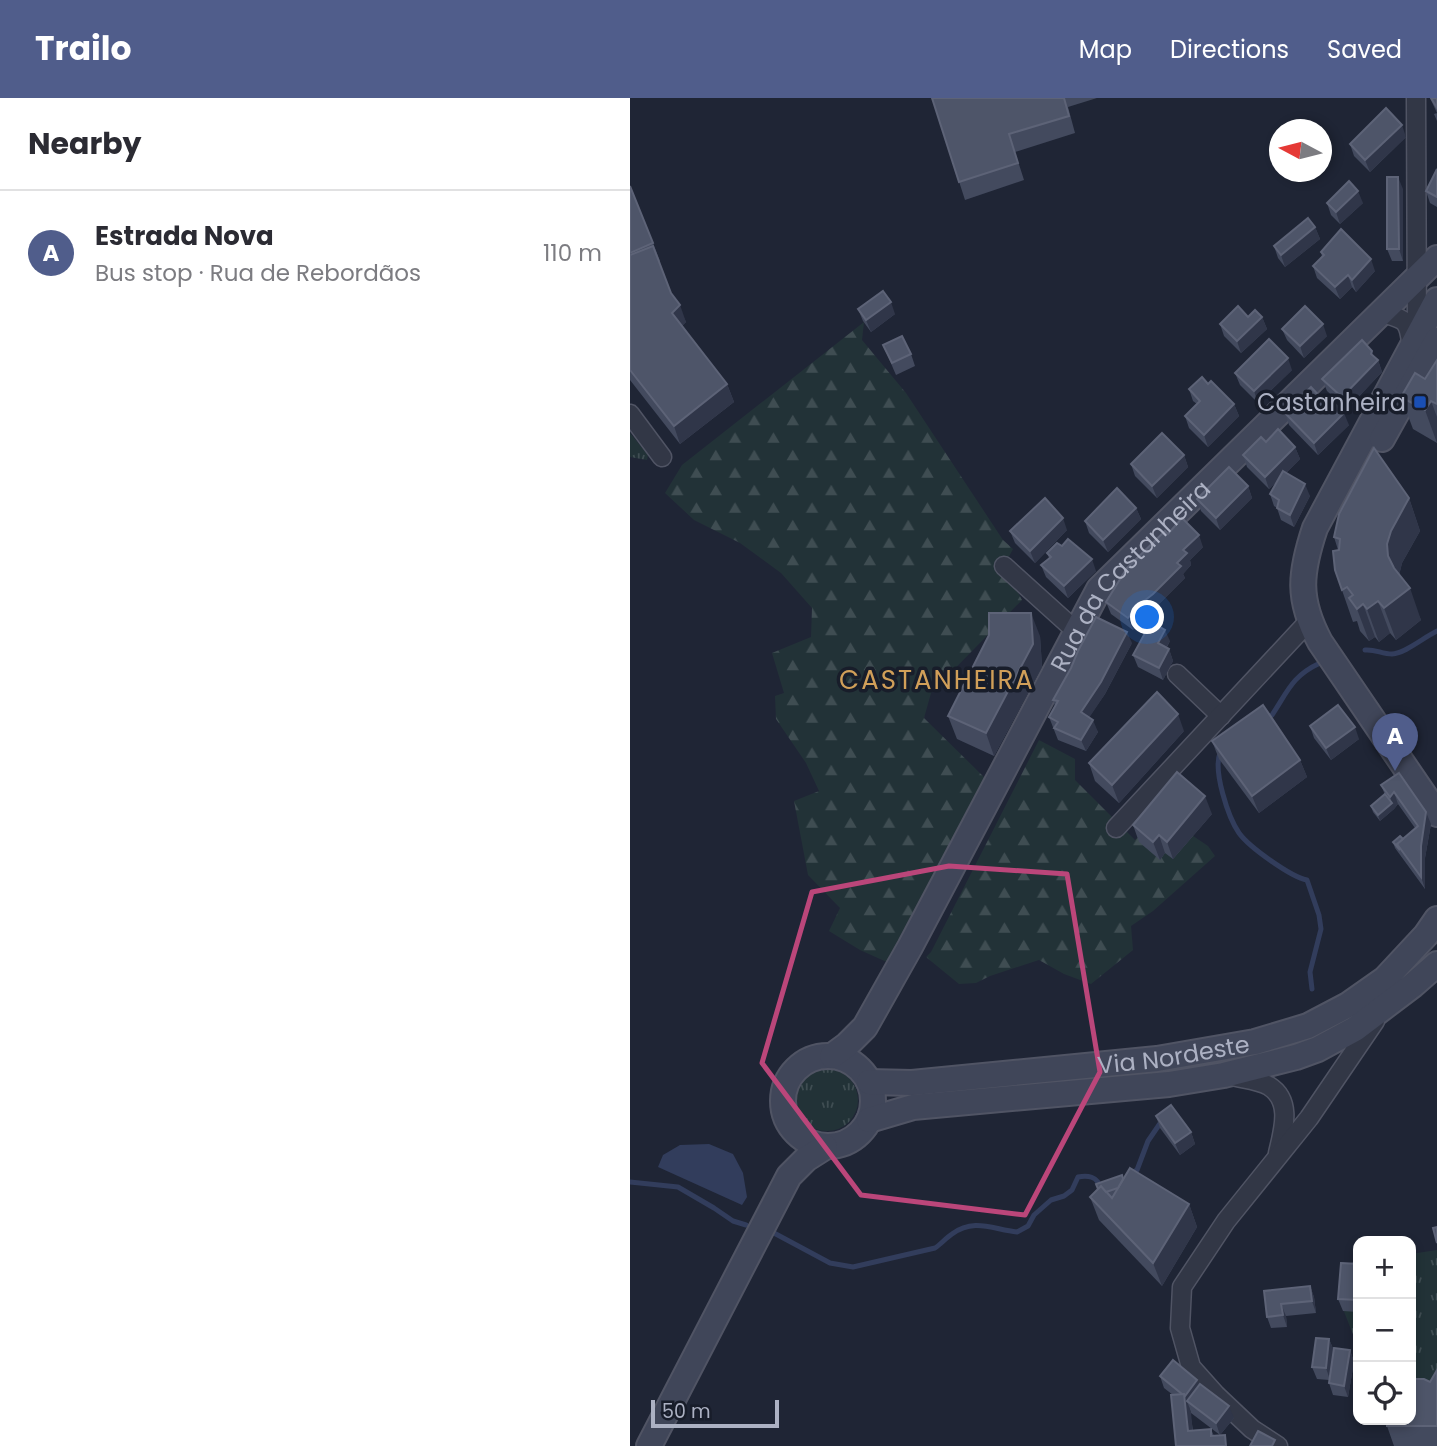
<!DOCTYPE html>
<meta charset="utf-8">
<style>
:root{--surface:#fff;--page:#f7f7f7;--text:#2b2b33;--muted:#7c7c81;--line:#e1e1e2;--accent:#505d8b}
body{margin:0;font-family:Poppins,sans-serif;background:var(--page);color:var(--text)}
.controls{position:absolute;right:21px;bottom:21px;display:grid;overflow:hidden;border-radius:14px;box-shadow:0 4px 10px #0003}
.controls button{width:63px;height:63px;display:grid;place-items:center;padding:0;border:0;border-bottom:2px solid var(--line);background:var(--surface);color:var(--text);font:35px sans-serif}
.compass{position:absolute;left:639px;top:21px;width:63px;height:63px;border-radius:50%;background:var(--surface);box-shadow:0 4px 10px #0003;rotate:277deg}
.scale{position:absolute;left:21px;bottom:18px;width:128px;box-sizing:border-box;padding-left:7px;border:4px solid #acb1c3;border-top:0;font-size:19px;line-height:24px;white-space:nowrap;color:#acb1c3;-webkit-text-stroke:5px #181d2a;paint-order:stroke}
.you{position:absolute;left:518px;top:520px;width:24px;height:24px;margin:-18px;border:5px solid #fff;border-radius:50%;background:#1a73e8;box-shadow:0 0 0 10px #1a73e833}
.badge{display:grid;place-items:center;width:46px;height:46px;border-radius:50%;background:var(--accent);color:#fff;font-size:23px;font-weight:700}
.pin{position:absolute;translate:-50% -58px;filter:drop-shadow(0 2px 4px #0008)}
.pin::after{content:'';position:absolute;top:37px;width:24px;height:21px;background:inherit;clip-path:polygon(0 0,100% 0,50% 100%)}
.list{margin:0;padding:0;list-style:none}
h2{display:flex;justify-content:space-between;align-items:center;height:91px;margin:0;padding:0 28px;font-size:30px}
h2 small{font-size:23px;font-weight:400;color:var(--muted)}
.list li{display:grid;grid-template-columns:46px 1fr auto;gap:21px;align-items:center;box-sizing:border-box;height:126px;padding:0 28px;border-top:2px solid var(--line)}
.list b{display:block;font-size:26px;white-space:nowrap}
.list p{margin:0;font-size:23px;white-space:nowrap;color:var(--muted)}
.list em{font-size:23px;font-style:normal;color:var(--muted)}
.icon{flex:none;width:38px;height:38px;fill:none;stroke:currentColor;stroke-width:2;stroke-linecap:round;stroke-linejoin:round}
.map{position:relative;flex:none;width:807px;height:1348px;overflow:hidden}
header{display:flex;align-items:center;gap:42px;box-sizing:border-box;height:98px;padding:0 35px;background:var(--accent);color:#fff}
header strong{font-size:33px}
nav{display:flex;gap:38px;margin-inline-start:auto;font-size:24px}
main{display:flex}
aside{flex:1;background:var(--surface)}
.map>svg:first-child{display:block}
</style>
<header>
<strong>Trailo</strong>
<nav><a>Map</a><a>Directions</a><a>Saved</a></nav>
</header>
<main>
<aside>
<h2>Nearby<small></small></h2>
<ul class="list">
<li><span class="badge">A</span><div><b>Estrada Nova</b><p>Bus stop · Rua de Rebordãos</p></div><em>110 m</em></li>
</ul>
</aside>
<div class="map">
<svg width="807" height="1348" viewBox="0 0 807 1348">
<defs>
<pattern id="grass-tufts" width="24" height="20" patternUnits="userSpaceOnUse" patternTransform="scale(1.75)"><rect width="24" height="20" fill="#223237"/><path d="M3 7l-1-3M5 7V3M7 7l1-3M15 17l-1-3M17 17v-4M19 17l1-3" fill="none" stroke="#3f4d52"/></pattern>
<pattern id="forest-firs" width="22" height="20" patternUnits="userSpaceOnUse" patternTransform="scale(1.75)"><rect width="22" height="20" fill="#223237"/><path d="M5 1l3.5 6h-7zM16 11l3.5 6h-7z" fill="#3f4d52"/></pattern>
</defs>
<rect width="100%" height="100%" fill="#1f2535"/>
<g fill="url(#grass-tufts)">
<polygon points="0,335 18,357 17,362 0,359"/>
<circle cx="197" cy="1002" r="31"/>
<polygon points="807,1152 807,1298 781,1304 781,1156"/>
<polygon points="728,1164 728,1249 711,1206 710,1166"/>
</g>
<g fill="url(#forest-firs)">
<polygon points="234,224 232,242 276,295 373,442 383,451 374,468 392,502 301,595 294,620 358,683 259,865 230,852 199,833 210,810 178,777 164,703 189,693 176,665 146,621 145,598 154,595 142,555 181,539 182,510 151,475 110,445 64,422 35,395 52,367"/>
<polygon points="409,642 445,661 445,682 505,742 532,717 578,748 585,758 523,813 501,828 503,852 461,886 434,876 409,862 360,878 346,885 329,886 296,859 301,854"/>
</g>
<polygon fill="#323d5c" points="79,1046 103,1056 113,1075 117,1099 112,1107 28,1069 33,1057 50,1047"/>
<g fill="none" stroke-linecap="round" stroke-linejoin="round">
<g stroke="#323d5c" stroke-width="5">
<path d="M 735,552 C 745,551 752,556 762,556 C 776,555 794,539 807,533"/>
<path d="M 637,620 L 642,617 C 658,593 662,578 690,565"/>
<path d="M 590,655 C 583,673 598,719 609,735 C 619,749 661,779 677,782 L 689,817 L 691,831 L 680,874 L 682,891"/>
<polyline points="498,1077 507,1072 518,1043 531,1024"/>
<polyline points="0,1084 48,1089 84,1110 103,1123 116,1127"/>
<path d="M 144,1135 L 200,1165 L 223,1169 L 305,1150 C 311,1146 316,1140 322,1136 C 344,1120 362,1131 387,1134 L 398,1128 L 404,1117 L 421,1102 L 434,1098 L 442,1092 L 448,1079 C 457,1077 468,1078 470,1090 L 471,1090"/>
</g>
<g stroke="#505464" stroke-width="21">
<g id="street">
<polyline points="786,0 787,238"/>
<path d="M 750,214 C 773,222 778,219 781,244"/>
<polyline points="0,316 32,359"/>
<polyline points="374,468 446,533"/>
<polyline points="547,576 591,618"/>
<polyline points="486,730 679,523"/>
<path d="M 602,978 C 614,981 629,982 639,988 C 663,1003 653,1033 648,1055"/>
<polyline points="648,1348 622,1331 586,1297 561,1269 550,1230 552,1189 596,1123 679,1020 745,923"/>
</g>
</g>
<g stroke="#505464" stroke-width="28">
<g id="secondary">
<path d="M 807,202 L 685,430 C 670,475 667,501 690,544 L 807,716"/>
<polyline points="752,341 807,242"/>
<circle cx="198" cy="1003" r="45"/>
<path id="s1" d="M 202,958 L 217,947 L 235,929 L 280,849 L 469,491 L 807,160"/>
<path id="s2" d="M 239,984 L 282,985 L 527,961 L 625,944 L 678,928 L 718,907 L 755,881 L 796,837 L 807,821"/>
<polyline points="239,1022 283,1009 539,986 594,977 666,959 688,951 725,931 783,887 807,866"/>
<polyline points="19,1348 159,1078 176,1061 195,1049"/>
</g>
</g>
<use href="#street" stroke="#323746" stroke-width="18"/>
<use href="#secondary" stroke="#404659" stroke-width="24"/>
</g>
<g fill="#434a5e">
<polygon points="302,0 467,0 438,9 445,35 385,54 394,82 335,102"/>
<polygon points="800,0 807,0 807,23 804,16 807,15"/>
<polygon points="776,39 740,74 724,58 720,46"/>
<polygon points="807,71 807,109 800,105 796,93"/>
<polygon points="0,88 23,145 30,163 29,163 41,195 56,224 52,228 97,286 104,304 50,346 0,282"/>
<polygon points="773,91 773,163 762,163 757,151"/>
<polygon points="697,105 733,105 710,126 701,117"/>
<polygon points="685,129 690,141 655,169 648,160 644,148"/>
<polygon points="691,154 745,173 726,194 722,189 710,201 687,180 683,168 692,159"/>
<polygon points="228,211 265,216 241,234 233,223"/>
<polygon points="632,219 637,231 611,255 594,238 590,226"/>
<polygon points="652,231 697,238 674,260 657,242"/>
<polygon points="253,247 281,256 285,268 266,277"/>
<polygon points="744,259 748,262 752,274 717,311 697,293 692,281"/>
<polygon points="662,272 628,305 610,287 605,275"/>
<polygon points="785,275 807,306 807,345 783,331 771,299"/>
<polygon points="578,286 604,306 609,318 578,349 559,330 555,318 567,306 563,303 559,291"/>
<polygon points="655,315 719,327 688,357 659,327"/>
<polygon points="636,344 665,349 670,361 656,375 680,398 664,429 651,422 647,410 644,408 640,396 648,382 639,391 617,369 613,357"/>
<polygon points="554,357 558,369 527,400 505,378 501,366"/>
<polygon points="618,388 622,400 590,432 571,413 567,401"/>
<polygon points="779,400 790,433 772,465 769,477 791,522 766,542 760,535 749,544 745,539 739,543 730,533 727,523 723,524 705,472 708,452 704,439"/>
<polygon points="506,410 511,421 478,454 459,435 455,423"/>
<polygon points="437,432 405,465 385,445 380,433"/>
<polygon points="538,436 573,449 560,462 561,467 553,476 555,480 527,508 514,519 503,532 481,516 476,504"/>
<polygon points="417,455 466,473 438,500 416,479 411,467 419,460"/>
<polygon points="410,538 412,569 364,658 327,641 318,618"/>
<polygon points="540,543 537,549 539,551 543,563 533,582 508,569 503,557"/>
<polygon points="502,545 475,596 459,619 468,634 456,653 428,642 419,619 425,608 423,602"/>
<polygon points="680,628 729,641 701,662 684,640"/>
<polygon points="554,633 489,705 465,683 459,665"/>
<polygon points="582,643 670,662 677,679 629,715 589,661"/>
<polygon points="769,675 801,726 795,760 795,791 765,750 763,744 773,741 785,730 768,706 764,711 750,723 743,714 741,708 755,697 751,687"/>
<polygon points="582,716 543,761 535,755 530,762 509,744 503,727"/>
<polygon points="526,1018 561,1034 565,1046 550,1057 530,1030"/>
<polygon points="493,1081 559,1106 567,1129 532,1188 469,1122 460,1099"/>
<polygon points="728,1166 728,1214 713,1213 708,1201"/>
<polygon points="680,1188 684,1199 686,1215 656,1218 657,1229 641,1230 637,1219 634,1193"/>
<polygon points="699,1241 704,1253 720,1252 724,1264 718,1299 703,1297 699,1285 699,1282 687,1281 682,1269"/>
<polygon points="807,1272 807,1348 764,1348 757,1328 781,1322"/>
<polygon points="530,1278 567,1282 569,1287 604,1320 590,1337 561,1315 559,1309 563,1332 581,1331 584,1338 546,1348 543,1297 534,1290"/>
</g>
<g fill="#303649">
<polygon points="772,27 776,39 740,74 735,62"/>
<polygon points="768,79 773,91 773,163 769,151"/>
<polygon points="728,93 733,105 710,126 706,114"/>
<polygon points="685,129 690,141 655,169 651,157"/>
<polygon points="741,161 745,173 726,194 722,182"/>
<polygon points="718,177 722,189 710,201 705,189"/>
<polygon points="261,204 265,216 241,234 236,222"/>
<polygon points="50,207 56,224 48,233 42,215"/>
<polygon points="632,219 637,231 611,255 607,243"/>
<polygon points="693,226 697,238 674,260 670,248"/>
<polygon points="742,253 746,264 748,262 752,274 717,311 712,299"/>
<polygon points="658,260 662,272 628,305 624,293"/>
<polygon points="97,286 104,304 50,346 44,328"/>
<polygon points="801,303 807,319 807,345 795,312"/>
<polygon points="604,306 609,318 578,349 574,337"/>
<polygon points="714,315 719,327 688,357 684,345"/>
<polygon points="665,349 670,361 639,391 635,379"/>
<polygon points="554,357 558,369 527,400 522,388"/>
<polygon points="675,386 680,398 664,429 660,417"/>
<polygon points="618,388 622,400 590,432 586,420"/>
<polygon points="779,400 790,433 772,465 769,478 758,458 757,446 761,433"/>
<polygon points="506,410 511,421 478,454 473,442"/>
<polygon points="433,420 437,432 405,465 400,453"/>
<polygon points="569,437 573,449 560,462 561,467 553,476 555,480 527,508 514,519 503,532 498,520 547,465 553,452"/>
<polygon points="462,461 466,473 438,500 434,488"/>
<polygon points="780,490 791,522 766,542 754,510"/>
<polygon points="748,503 760,535 749,544 737,511"/>
<polygon points="733,506 745,539 739,543 727,511"/>
<polygon points="401,515 410,538 412,569 364,658 356,635"/>
<polygon points="535,532 540,543 532,557 528,545"/>
<polygon points="497,534 502,545 475,596 455,626 451,614"/>
<polygon points="539,551 543,563 533,582 529,570"/>
<polygon points="548,616 554,633 489,705 482,687"/>
<polygon points="463,622 468,634 456,653 451,642"/>
<polygon points="725,629 729,641 701,662 696,650"/>
<polygon points="670,662 677,679 629,715 622,698"/>
<polygon points="764,694 768,706 764,711 750,723 748,717 762,705 760,699"/>
<polygon points="575,698 582,716 543,761 537,744"/>
<polygon points="796,714 801,726 795,760 795,791 791,779 791,748"/>
<polygon points="529,737 535,755 530,762 523,744"/>
<polygon points="561,1034 565,1046 550,1057 545,1045"/>
<polygon points="559,1106 567,1129 532,1188 523,1165"/>
<polygon points="680,1188 684,1199 686,1215 682,1203"/>
<polygon points="651,1206 656,1218 657,1229 653,1217"/>
<polygon points="699,1241 704,1253 700,1282 696,1270"/>
<polygon points="720,1252 724,1264 718,1299 714,1288"/>
<polygon points="567,1282 572,1294 557,1303 561,1314 564,1348 558,1333 554,1296"/>
<polygon points="599,1308 604,1320 590,1337 586,1325"/>
</g>
<g fill="#4e5569" stroke="#5d6377" stroke-width="2">
<polygon points="302,0 434,0 439,18 379,36 388,65 329,84"/>
<polygon points="801,0 807,0 807,10"/>
<polygon points="756,10 772,27 735,62 720,46"/>
<polygon points="807,71 807,99 796,93"/>
<polygon points="757,79 768,79 769,151 757,151"/>
<polygon points="719,83 728,93 706,114 697,105"/>
<polygon points="0,88 23,145 0,155"/>
<polygon points="678,120 685,129 651,157 644,148"/>
<polygon points="711,131 741,161 722,182 718,177 705,189 683,168 694,157 691,154"/>
<polygon points="23,148 41,195 50,207 42,215 97,286 44,328 0,272 0,157"/>
<polygon points="253,193 261,204 236,222 228,211"/>
<polygon points="608,208 618,219 625,212 632,219 607,243 590,226"/>
<polygon points="675,208 693,226 670,248 652,231"/>
<polygon points="272,238 281,256 262,265 253,247"/>
<polygon points="639,241 658,260 624,293 605,275"/>
<polygon points="732,242 742,253 741,256 748,262 712,299 692,281"/>
<polygon points="807,262 807,306 801,303 795,312 771,299 785,275 795,281"/>
<polygon points="572,279 578,286 581,283 604,306 574,337 555,318 570,303 559,291"/>
<polygon points="681,289 693,302 697,298 714,315 684,345 655,315"/>
<polygon points="648,331 665,349 635,379 613,357 631,339 636,344"/>
<polygon points="532,335 554,357 522,388 501,366"/>
<polygon points="744,350 779,400 761,433 757,446 758,458 764,470 780,490 754,510 748,503 737,511 733,506 727,511 719,500 723,497 717,489 712,492 705,472 703,453 709,452 710,441 704,439 709,416"/>
<polygon points="599,369 618,388 586,420 567,401"/>
<polygon points="653,373 675,386 660,417 647,410 649,402 640,396"/>
<polygon points="487,390 506,410 473,442 455,423"/>
<polygon points="415,400 433,420 400,453 380,433"/>
<polygon points="552,420 569,437 553,452 557,455 547,465 551,468 523,496 509,507 498,520 476,504 497,470 535,433 538,436"/>
<polygon points="438,441 462,461 434,488 411,467 421,459 417,455 427,445 432,448"/>
<polygon points="359,515 401,515 403,546 356,635 318,618 359,537"/>
<polygon points="466,519 497,534 471,584 451,614 463,622 451,642 424,630 428,624 419,619 428,603 423,602 441,570 448,553"/>
<polygon points="521,524 535,532 528,545 539,551 529,570 503,557"/>
<polygon points="527,594 548,616 482,687 459,665"/>
<polygon points="633,607 670,662 622,698 582,643"/>
<polygon points="708,607 725,629 696,650 680,628"/>
<polygon points="547,674 575,698 537,744 529,737 523,744 503,727"/>
<polygon points="769,675 796,714 791,748 791,779 767,746 788,728 764,694 760,699 751,687"/>
<polygon points="755,696 762,705 748,717 741,708"/>
<polygon points="770,738 773,741 767,746 770,752 763,744"/>
<polygon points="541,1007 561,1034 545,1045 526,1018"/>
<polygon points="500,1070 559,1106 523,1165 460,1099 471,1088 482,1100"/>
<polygon points="492,1077 493,1081 488,1090 476,1094 471,1088 468,1091 466,1086"/>
<polygon points="807,1129 807,1145 803,1130"/>
<polygon points="711,1165 728,1166 728,1202 708,1201"/>
<polygon points="680,1188 682,1203 651,1206 653,1217 637,1219 634,1193"/>
<polygon points="686,1240 699,1241 696,1270 682,1269"/>
<polygon points="704,1250 720,1252 714,1288 699,1285"/>
<polygon points="543,1262 567,1282 555,1298 554,1296 552,1296 530,1278"/>
<polygon points="807,1272 807,1328 757,1328 757,1322 781,1322 781,1281 794,1281 800,1284"/>
<polygon points="570,1286 599,1308 586,1325 557,1303"/>
<polygon points="554,1296 558,1333 581,1331 581,1338 595,1337 596,1348 546,1348 541,1297"/>
<polygon points="628,1333 645,1342 642,1348 620,1348"/>
</g>
<path fill="none" stroke="#bb467a" stroke-width="5" stroke-linejoin="round" d="M 319,768 L 437,776 L 470,974 L 395,1117 L 231,1097 L 132,965 L 182,794 Z"/>
<rect fill="#1a4fb4" stroke="#181d2a" stroke-width="2.5" x="783" y="297" width="14" height="14" rx="3.5"/>
<g text-anchor="middle" dominant-baseline="central" stroke-width="7" stroke-linejoin="round" paint-order="stroke">
<g font-size="24" fill="#acb1c3" stroke="#181d2a" text-anchor="end">
<text x="776" y="304">Castanheira</text>
</g>
<g font-size="24" fill="#acb1c3" stroke="#181d2a">
<text stroke="none"><textPath href="#s1" startOffset="570">Rua da Castanheira</textPath></text>
<text stroke="none"><textPath href="#s2" startOffset="306">Via Nordeste</textPath></text>
</g>
<g font-size="26" letter-spacing="2" fill="#d19f59" stroke="#181d2a">
<text x="307" y="582">CASTANHEIRA</text>
</g>
</g>
</svg>
<div class="controls">
<button>+</button>
<button>−</button>
<button><svg class="icon" aria-label="locate" viewBox="0 0 24 24"><circle cx="12" cy="12" r="6"/><path d="M12 2v4M12 18v4M2 12h4M18 12h4"/></svg></button>
</div>
<svg class="compass" viewBox="-18 -18 36 36"><path d="M0-13l5 13h-10z" fill="#e53935"/><path d="M0 13l5-13h-10z" fill="#7c7c81"/></svg>
<div class="scale">50 m</div>
<div class="you"></div>
<div class="pin badge" style="left:765px;top:673px">A</div>
</div>
</main>
